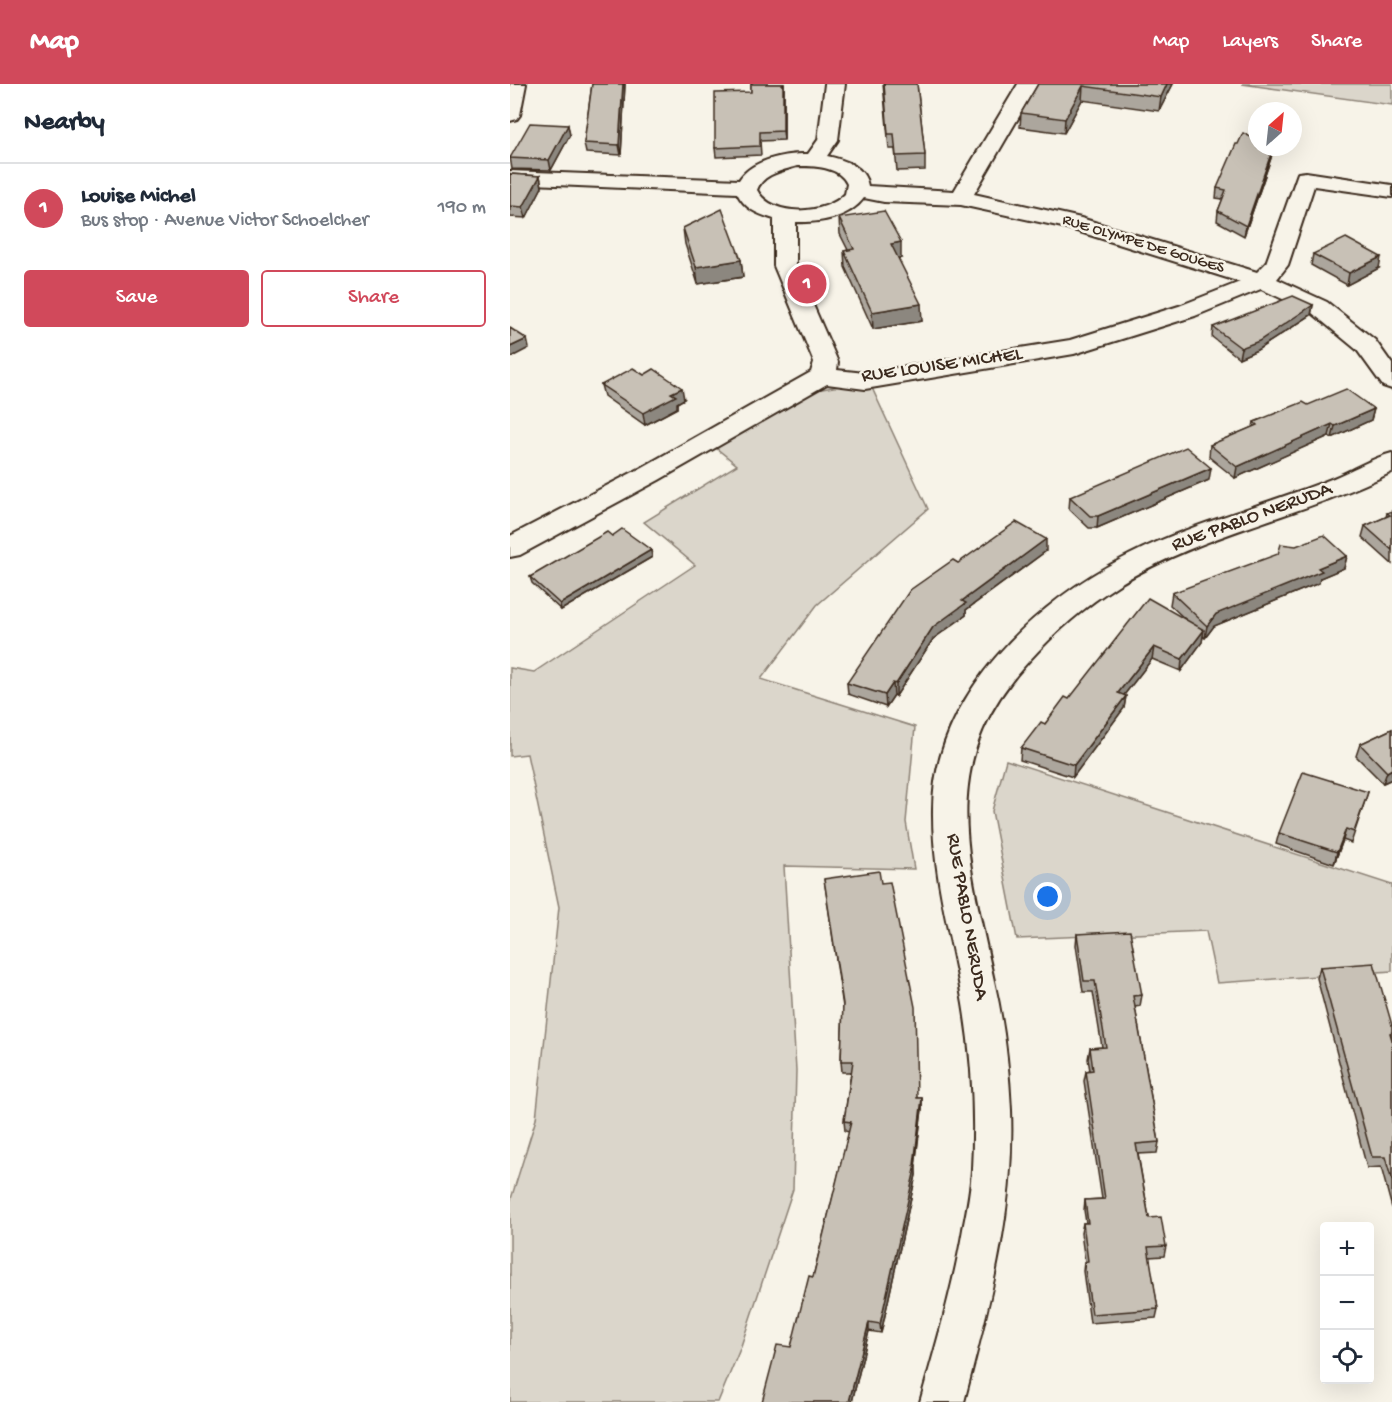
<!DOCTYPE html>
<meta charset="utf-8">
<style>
:root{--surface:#fff;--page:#f6f6f7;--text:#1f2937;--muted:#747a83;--line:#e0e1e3;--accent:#d1495b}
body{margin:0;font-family:"Gochi Hand",sans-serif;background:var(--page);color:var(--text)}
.controls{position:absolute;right:18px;bottom:18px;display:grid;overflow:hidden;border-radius:6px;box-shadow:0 6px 24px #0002}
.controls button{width:54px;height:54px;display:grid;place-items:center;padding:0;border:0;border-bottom:2px solid var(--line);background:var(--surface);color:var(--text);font:30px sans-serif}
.compass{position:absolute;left:738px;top:18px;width:54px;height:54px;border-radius:50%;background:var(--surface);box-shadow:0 6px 24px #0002;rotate:27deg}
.you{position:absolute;left:538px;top:813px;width:21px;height:21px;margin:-15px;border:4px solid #fff;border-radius:50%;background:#1a73e8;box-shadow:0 0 0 9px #1a73e833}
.badge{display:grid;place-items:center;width:39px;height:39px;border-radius:50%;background:var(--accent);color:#fff;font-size:20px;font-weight:700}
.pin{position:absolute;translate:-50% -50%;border:3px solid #fff;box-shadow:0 2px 6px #0006}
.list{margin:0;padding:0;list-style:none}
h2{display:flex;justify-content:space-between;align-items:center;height:78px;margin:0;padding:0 24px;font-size:26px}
h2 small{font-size:20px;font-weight:400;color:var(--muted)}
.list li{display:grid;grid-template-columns:39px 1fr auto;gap:18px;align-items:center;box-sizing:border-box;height:90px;padding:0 24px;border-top:2px solid var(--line)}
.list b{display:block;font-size:22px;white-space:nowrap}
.list p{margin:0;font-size:20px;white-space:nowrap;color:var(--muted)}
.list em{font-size:20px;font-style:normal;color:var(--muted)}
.actions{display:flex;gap:12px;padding:18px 24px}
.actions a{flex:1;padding:14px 0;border:2px solid var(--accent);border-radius:6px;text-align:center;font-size:21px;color:var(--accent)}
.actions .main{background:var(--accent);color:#fff}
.icon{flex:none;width:33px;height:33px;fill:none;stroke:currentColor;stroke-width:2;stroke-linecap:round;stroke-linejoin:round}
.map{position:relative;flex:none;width:882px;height:1318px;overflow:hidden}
header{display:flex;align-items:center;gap:36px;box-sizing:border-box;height:84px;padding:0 30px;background:var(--accent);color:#fff}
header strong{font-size:28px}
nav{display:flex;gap:33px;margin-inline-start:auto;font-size:21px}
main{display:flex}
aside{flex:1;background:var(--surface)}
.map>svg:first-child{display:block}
</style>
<header>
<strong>Map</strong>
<nav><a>Map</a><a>Layers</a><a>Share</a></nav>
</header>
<main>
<aside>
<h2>Nearby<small></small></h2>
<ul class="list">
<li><span class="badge">1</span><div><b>Louise Michel</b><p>Bus stop · Avenue Victor Schoelcher</p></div><em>190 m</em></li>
</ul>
<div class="actions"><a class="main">Save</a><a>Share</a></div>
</aside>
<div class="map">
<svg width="882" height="1318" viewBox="0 0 882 1318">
<rect width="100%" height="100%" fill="#f7f3e8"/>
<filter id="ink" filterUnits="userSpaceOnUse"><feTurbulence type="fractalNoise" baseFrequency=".0167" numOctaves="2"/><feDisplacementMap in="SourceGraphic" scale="12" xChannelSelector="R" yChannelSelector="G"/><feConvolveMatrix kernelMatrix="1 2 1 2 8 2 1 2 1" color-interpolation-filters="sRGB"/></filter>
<g filter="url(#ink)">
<g fill="#dbd6cb" stroke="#8b8074" stroke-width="1.5">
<polygon points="732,0 882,0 882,21"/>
<polygon points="329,302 362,304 418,425 307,521 251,595 405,643 396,738 404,785 274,782 286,986 283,1105 230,1265 208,1318 0,1318 0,1118 26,1035 49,823 17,670 0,672 0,584 24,588 185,481 134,438 227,381 206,364 301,307"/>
<polygon points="496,676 882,801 882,887 707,899 696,847 507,855 482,727"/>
</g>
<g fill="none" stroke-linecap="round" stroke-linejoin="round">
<g stroke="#3b2a1e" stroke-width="4">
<g id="minor">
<polygon points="0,0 16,0 10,31 7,35 0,37"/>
<path d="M 315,0 L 335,0 L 328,56 L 317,72 C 335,76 355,82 358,102 L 444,107 L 508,0 L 528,0 L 464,110 L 571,134 L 747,188 L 756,179 L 788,89 L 796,88 L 882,101 L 882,113 L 804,102 L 778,181 L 767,195 L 817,218 L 865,256 L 882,280 L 882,305 L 873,302 L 847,266 L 801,228 L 751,205 L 685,232 L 564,270 L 355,305 L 317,300 L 149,396 L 10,471 L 0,473 L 0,452 L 131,384 L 301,288 L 304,278 L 264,182 L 264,135 C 247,130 235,125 227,109 L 0,99 L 0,87 L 229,96 C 241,76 276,69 298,70 L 308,56 ZM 287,82 C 304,82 329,82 337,100 L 335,110 C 315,131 262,134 247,106 C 253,90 271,87 287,82 ZM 354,114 L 374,118 L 451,121 L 557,144 L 730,198 L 669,222 L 560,256 L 355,289 L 327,286 L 328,278 L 286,182 L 286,138 C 310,139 339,134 354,114 Z"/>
<path d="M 882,369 L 882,388 C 794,432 693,449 608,501 C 575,522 544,549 518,578 C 424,680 459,776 484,897 C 494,939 499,983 501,1026 C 505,1128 479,1220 454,1318 L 410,1318 C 426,1261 443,1204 453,1145 C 457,1125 461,1105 462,1085 C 465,1030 462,974 453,920 C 442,855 422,792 423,726 C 423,613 524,518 619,471 C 672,444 730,428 786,408 C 803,402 820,396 837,388 C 852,381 866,373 882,369 Z"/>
</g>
</g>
<use href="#minor" fill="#f7f3e8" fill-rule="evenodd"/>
</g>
<g fill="#aca69d" stroke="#3b2a1e" stroke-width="1.5">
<polygon points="82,0 115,0 111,71 76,69 74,59"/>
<polygon points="241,0 274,0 274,56 250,57 251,71 206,73 205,64 241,8"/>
<polygon points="373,0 407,0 415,71 415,86 387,87 385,65 379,65"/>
<polygon points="528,0 663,0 649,27 572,16 554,49 510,43 511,29"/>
<polygon points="60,51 41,86 2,85 0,73"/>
<polygon points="761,74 734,152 707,137 708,127 713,115 706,114 707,104"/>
<polygon points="0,90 30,92 32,103 16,134 0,133"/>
<polygon points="329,134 391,174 388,175 412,237 363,245 335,183 334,167 338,166 330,150"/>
<polygon points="173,144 231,176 233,193 188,200 175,160"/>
<polygon points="803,170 869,184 837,201 801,181"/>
<polygon points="803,221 801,231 747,266 729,274 702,253 703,243"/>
<polygon points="91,301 174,315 167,319 167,324 135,341 94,312"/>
<polygon points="798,321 864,325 861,336 822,354 819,352 725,394 699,373 700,361 743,343 744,338"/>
<polygon points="699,396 587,444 579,444 559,425 560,413"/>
<polygon points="882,427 882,480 852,453 855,442 876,433 877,429"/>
<polygon points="102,452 141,466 142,473 51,526 22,499 20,493"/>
<polygon points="536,467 456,526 456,531 423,555 386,612 384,611 376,623 338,610 337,599 448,479"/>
<polygon points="837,472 834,484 810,494 809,499 704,542 695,554 693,552 692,558 671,587 642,575 614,611 616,612 614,624 563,693 510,676 511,664 559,615 676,536 660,521 662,509"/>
<polygon points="882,645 882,695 873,699 846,672 850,660"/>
<polygon points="858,708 841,759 833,756 824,780 766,760 769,749"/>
<polygon points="314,795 407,1014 412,1014 412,1025 405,1081 406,1091 371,1249 359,1247 342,1318 252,1318 281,1263 303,1193 339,1048 335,1047 334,1037 341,988 332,988 331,977 333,923"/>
<polygon points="567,850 632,911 630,922 625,923 649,1058 647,1069 628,1070 639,1134 656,1162 654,1172 639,1173 648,1225 646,1234 580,1239 573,1187 574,1178 575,1178 571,1149 573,1139 576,1139 574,1126 575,1116 592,1115 574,997 576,987 580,986 578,975 580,964 592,963 583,908 573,908 566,861"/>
<polygon points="810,883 882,941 882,1124 871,1083 857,1084 807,894"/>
</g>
<g fill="#8c877f" stroke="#3b2a1e" stroke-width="1.5">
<polygon points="113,0 115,0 111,71 109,61"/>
<polygon points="273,0 274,0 274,56 273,47"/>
<polygon points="657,0 663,0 649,27 651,13"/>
<polygon points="573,2 572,16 554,49 555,35"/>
<polygon points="58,41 60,51 41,86 39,76"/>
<polygon points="763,64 761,74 734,152 736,142"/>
<polygon points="30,92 32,103 16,134 13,123"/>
<polygon points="391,158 391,174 381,176 381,160"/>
<polygon points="871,173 869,184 837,201 839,189"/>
<polygon points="231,176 233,193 188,200 186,183"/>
<polygon points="411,220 412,237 363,245 362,228"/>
<polygon points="803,221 801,231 747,266 729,274 731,264"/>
<polygon points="17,255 19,264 0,274 0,263"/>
<polygon points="172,304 174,315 167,319 167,324 135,341 133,329 161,309"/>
<polygon points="864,325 861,336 822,354 825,342"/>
<polygon points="822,340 819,352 725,394 727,383"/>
<polygon points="701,384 699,396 587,444 588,432"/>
<polygon points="536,455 536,467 456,526 456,531 423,555 386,612 386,600 423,543 452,517"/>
<polygon points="141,466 142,473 51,526 50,520"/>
<polygon points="837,472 834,484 810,494 809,499 704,542 695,554 697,542 706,530 808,484"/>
<polygon points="694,546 692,558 671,587 672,575"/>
<polygon points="644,563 642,575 607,620 608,609"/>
<polygon points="383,599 384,611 376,623 375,611"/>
<polygon points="616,612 614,624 563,693 564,681"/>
<polygon points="882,685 882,695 873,699 877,688"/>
<polygon points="836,745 833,756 824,780 827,768"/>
<polygon points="412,1014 412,1025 405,1084 406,1081 406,1091 371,1249 370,1240 404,1081"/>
<polygon points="359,1238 359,1247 342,1318 339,1318"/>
</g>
<g fill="#c8c1b6" stroke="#3b2a1e" stroke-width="1.5">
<polygon points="82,0 113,0 109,61 74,59"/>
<polygon points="241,0 273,0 273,47 250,48 250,62 205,64 205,9 241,8"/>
<polygon points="374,0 407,0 415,71 386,72 384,50 378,50"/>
<polygon points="528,0 657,0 651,13 573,2 555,35 511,29"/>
<polygon points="20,39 58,41 39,76 0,74"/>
<polygon points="733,49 747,56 747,63 760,63 763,64 736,142 708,127 716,106 707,104 726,60 728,60"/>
<polygon points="0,90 30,92 13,123 0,122"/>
<polygon points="212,125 231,176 186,183 173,144"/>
<polygon points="374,127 391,158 381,160 411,220 362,228 334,167 344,165 329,134"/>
<polygon points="836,154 871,173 839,189 803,170"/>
<polygon points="783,212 803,221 749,257 731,264 703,243"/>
<polygon points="0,244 17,255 0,263"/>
<polygon points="123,284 134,291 144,285 172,304 161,309 166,312 133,329 91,301"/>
<polygon points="836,305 864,325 825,342 822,340 727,383 700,361 747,341 744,338 793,318 798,321"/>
<polygon points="676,363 701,384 588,432 580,432 560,413"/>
<polygon points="882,427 882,466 855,442 880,431 877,429"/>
<polygon points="506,438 536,455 452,517 456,519 423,543 386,600 383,599 375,611 337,599 400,506 443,476 448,479"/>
<polygon points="112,445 141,466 50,520 20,493 97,448 102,452"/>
<polygon points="814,451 837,472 808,484 812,487 706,530 697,542 662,509 768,470 771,460 786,462"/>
<polygon points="638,514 694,546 672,575 644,563 608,609 616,612 564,681 511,664 531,638 535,640 555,613 559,615"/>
<polygon points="882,645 882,685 877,688 850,660"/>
<polygon points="793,688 858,708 844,748 836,745 827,768 769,749"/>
<polygon points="369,787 371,799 380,798 405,923 407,1014 412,1014 404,1081 406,1081 370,1240 359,1238 339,1318 252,1318 267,1261 281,1263 299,1192 303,1193 341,1038 334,1037 343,977 331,977 333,920 314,795"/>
<polygon points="620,847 632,911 623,912 649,1058 626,1060 639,1134 651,1133 656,1162 638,1163 648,1225 582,1230 574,1178 578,1177 573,1139 578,1139 575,1116 595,1115 576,987 583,986 580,964 596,963 585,897 574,897 567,850"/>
<polygon points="864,879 882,941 882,948 880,949 882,956 882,1097 875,1073 862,1073 810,883"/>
</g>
</g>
<g text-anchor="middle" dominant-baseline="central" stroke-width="5" stroke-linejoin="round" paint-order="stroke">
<g font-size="16" fill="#3b2a1e" stroke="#f7f3e8">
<text transform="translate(633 161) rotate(17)">RUE OLYMPE DE GOUGES</text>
</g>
<g font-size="20" fill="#3b2a1e" stroke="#f7f3e8">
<text transform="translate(432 282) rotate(-8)">RUE LOUISE MICHEL</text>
<text transform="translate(742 434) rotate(-20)">RUE PABLO NERUDA</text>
<text transform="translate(456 833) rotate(80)">RUE PABLO NERUDA</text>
</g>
</g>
</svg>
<div class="controls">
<button>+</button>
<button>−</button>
<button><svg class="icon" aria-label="locate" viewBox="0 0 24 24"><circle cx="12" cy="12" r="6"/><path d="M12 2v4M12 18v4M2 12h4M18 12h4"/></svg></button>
</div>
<svg class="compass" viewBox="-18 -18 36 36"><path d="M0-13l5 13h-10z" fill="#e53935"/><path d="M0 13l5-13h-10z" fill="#747a83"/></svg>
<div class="you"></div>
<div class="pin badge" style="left:297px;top:200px">1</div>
</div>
</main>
